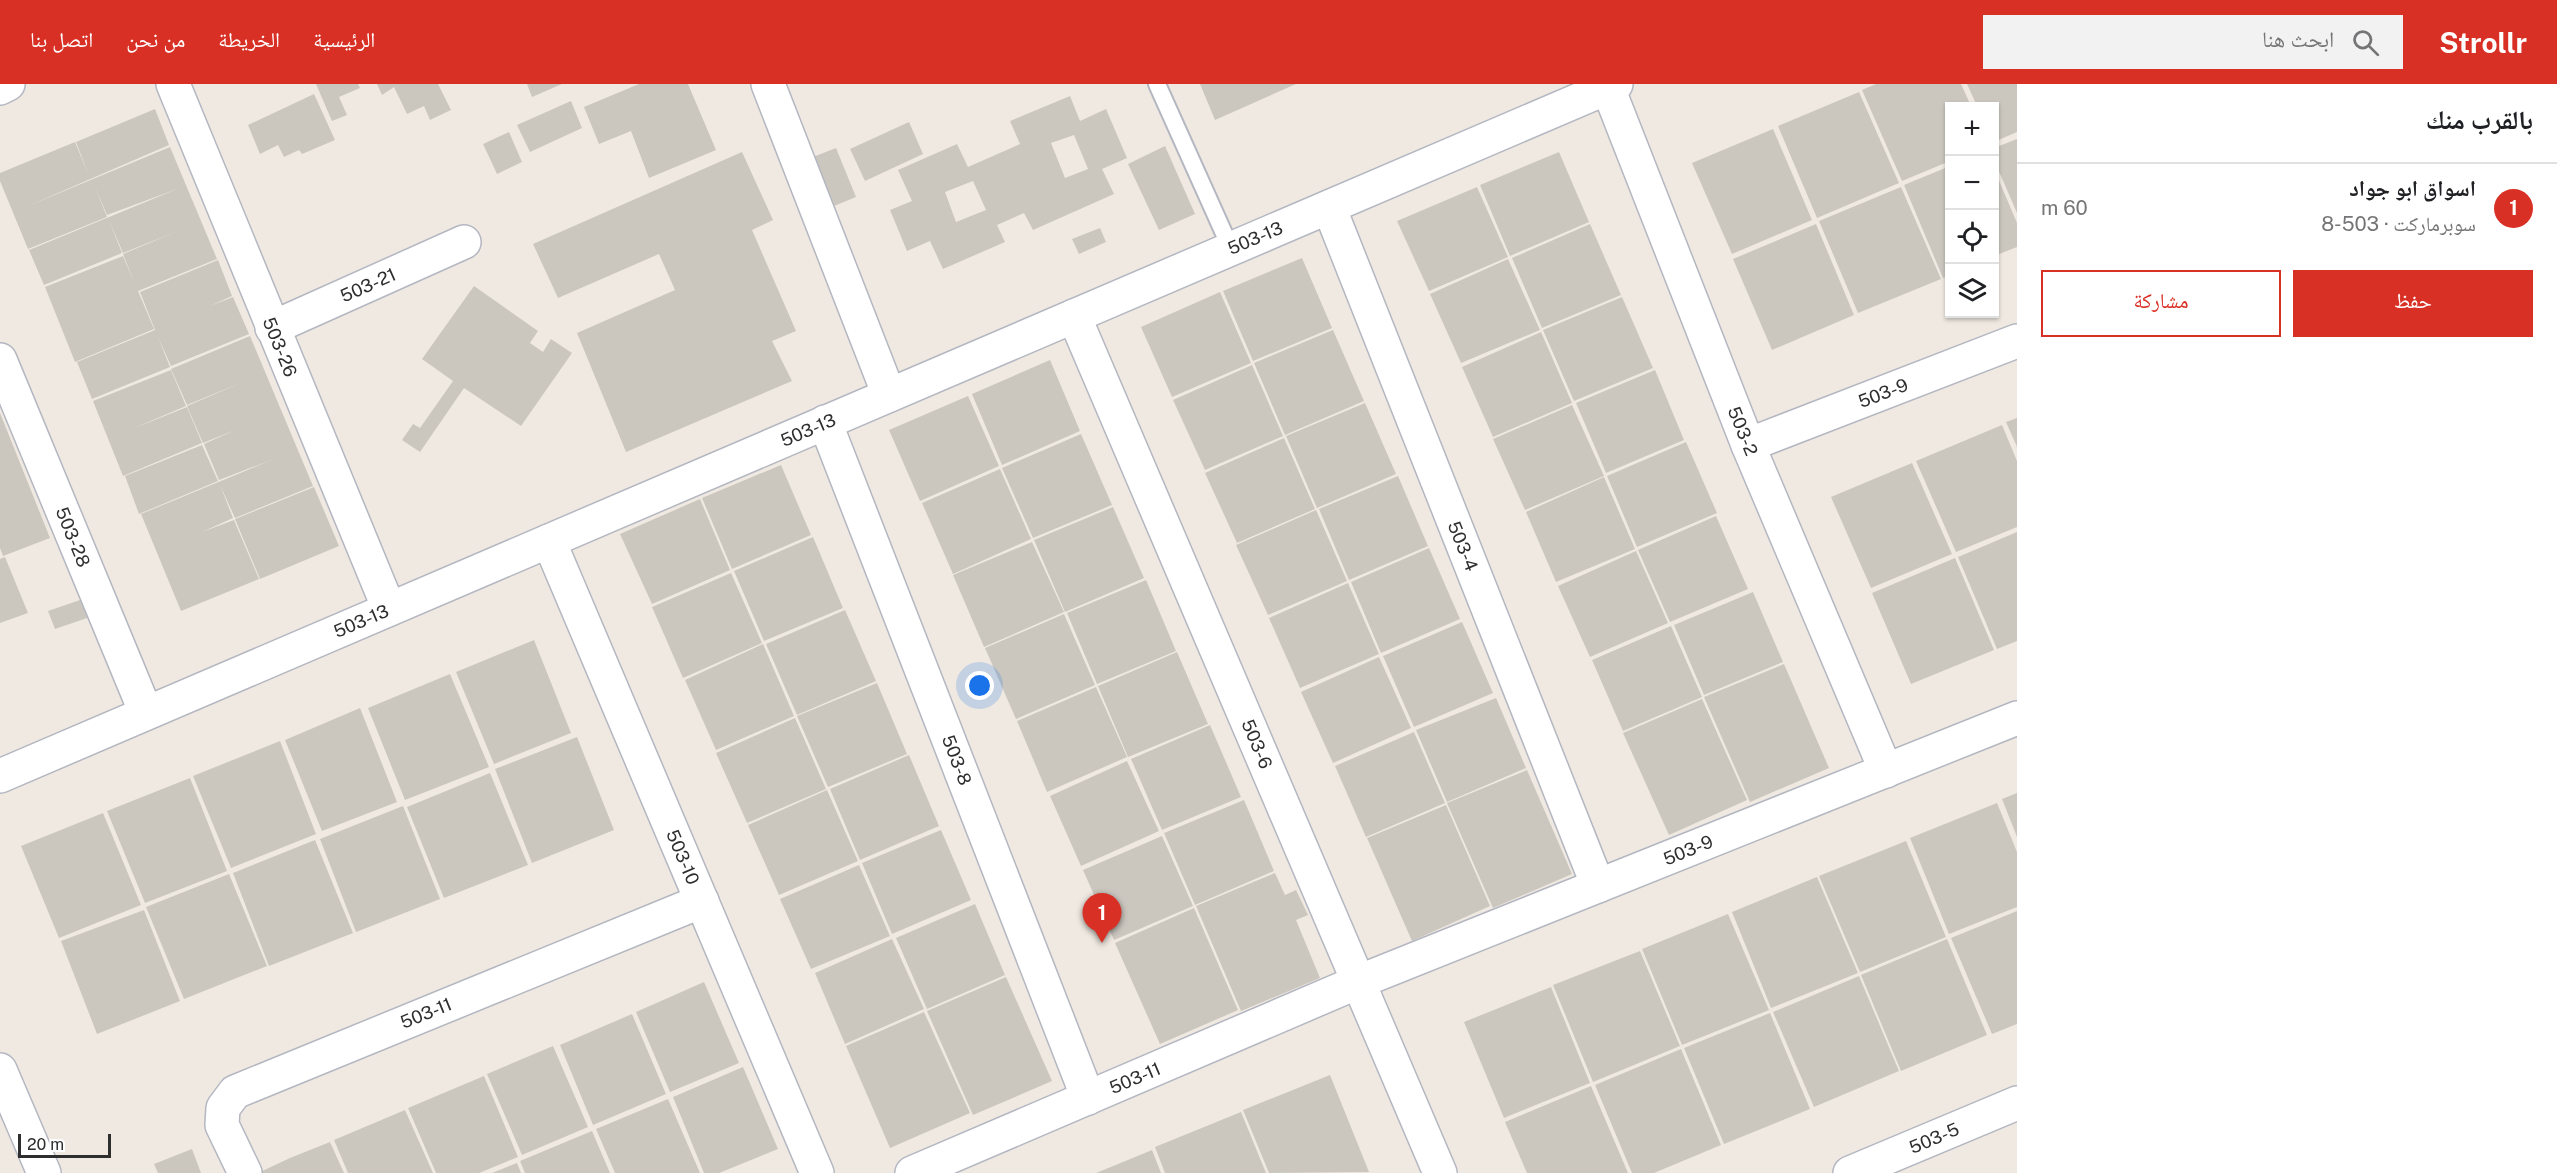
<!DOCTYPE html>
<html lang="ar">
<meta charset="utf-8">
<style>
:root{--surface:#fff;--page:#f2f2f2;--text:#202124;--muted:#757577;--line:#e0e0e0;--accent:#d93025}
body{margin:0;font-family:"Public Sans","Noto Naskh Arabic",sans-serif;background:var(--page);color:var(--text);direction:rtl}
.controls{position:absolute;right:18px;top:18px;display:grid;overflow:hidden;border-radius:0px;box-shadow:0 2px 4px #0004}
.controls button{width:54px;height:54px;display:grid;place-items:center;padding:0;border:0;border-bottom:2px solid var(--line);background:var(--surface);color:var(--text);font:30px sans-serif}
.scale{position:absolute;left:18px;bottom:15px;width:93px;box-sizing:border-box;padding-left:6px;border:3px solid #2e2e2e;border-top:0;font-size:16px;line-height:21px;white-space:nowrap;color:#2e2e2e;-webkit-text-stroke:4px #fff;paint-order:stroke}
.you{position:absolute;left:980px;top:602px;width:21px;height:21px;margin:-15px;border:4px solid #fff;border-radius:50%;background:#1a73e8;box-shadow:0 0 0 9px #1a73e833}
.badge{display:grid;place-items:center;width:39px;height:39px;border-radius:50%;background:var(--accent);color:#fff;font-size:20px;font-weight:700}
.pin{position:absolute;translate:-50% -50px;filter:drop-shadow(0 2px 3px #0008)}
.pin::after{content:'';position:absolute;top:32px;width:21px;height:18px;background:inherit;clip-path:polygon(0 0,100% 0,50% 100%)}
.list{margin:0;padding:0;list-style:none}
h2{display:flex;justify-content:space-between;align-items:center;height:78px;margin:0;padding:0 24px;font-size:26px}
h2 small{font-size:20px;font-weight:400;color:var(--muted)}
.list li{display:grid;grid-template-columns:39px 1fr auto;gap:18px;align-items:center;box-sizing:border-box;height:90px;padding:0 24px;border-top:2px solid var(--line)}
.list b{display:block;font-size:22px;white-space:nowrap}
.list p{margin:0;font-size:20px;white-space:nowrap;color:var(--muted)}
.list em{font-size:20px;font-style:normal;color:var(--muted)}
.actions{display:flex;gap:12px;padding:18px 24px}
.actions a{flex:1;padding:14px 0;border:2px solid var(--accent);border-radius:0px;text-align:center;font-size:21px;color:var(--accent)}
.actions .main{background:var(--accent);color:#fff}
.icon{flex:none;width:33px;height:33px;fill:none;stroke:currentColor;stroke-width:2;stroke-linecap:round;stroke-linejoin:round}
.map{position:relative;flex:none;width:2017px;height:1089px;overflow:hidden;direction:ltr}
header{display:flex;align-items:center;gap:36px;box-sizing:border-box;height:84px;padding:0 30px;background:var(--accent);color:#fff}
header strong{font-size:28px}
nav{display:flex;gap:33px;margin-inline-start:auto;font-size:21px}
.search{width:420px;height:54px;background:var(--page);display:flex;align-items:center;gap:15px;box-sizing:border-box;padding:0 21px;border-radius:0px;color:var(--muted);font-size:22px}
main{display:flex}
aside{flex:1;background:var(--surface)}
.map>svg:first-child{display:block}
</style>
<header>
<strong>Strollr</strong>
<div class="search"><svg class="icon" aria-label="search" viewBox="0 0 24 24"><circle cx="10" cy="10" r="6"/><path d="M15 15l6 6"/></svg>ابحث هنا</div>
<nav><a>الرئيسية</a><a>الخريطة</a><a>من نحن</a><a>اتصل بنا</a></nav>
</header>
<main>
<aside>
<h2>بالقرب منك<small></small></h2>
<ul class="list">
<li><span class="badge">1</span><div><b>اسواق ابو جواد</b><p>سوبرماركت · 503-8</p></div><em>60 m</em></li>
</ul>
<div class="actions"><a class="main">حفظ</a><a>مشاركة</a></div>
</aside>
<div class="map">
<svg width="2017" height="1089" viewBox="0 0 2017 1089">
<rect width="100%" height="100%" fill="#efe9e1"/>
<g fill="#cbc7bf" fill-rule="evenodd">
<polygon points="316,0 358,0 360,4 339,13 347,31 332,37"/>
<polygon points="377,0 438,0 451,26 430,36 424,22 407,30 394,3 382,11"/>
<polygon points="527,0 562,0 532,13"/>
<polygon points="639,0 688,0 716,66 649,94 631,47 599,60 584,23"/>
<polygon points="1200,0 1296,0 1215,36"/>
<polygon points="1876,0 1961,0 1971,22 1950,22 1950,77 1902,97 1862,6"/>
<polygon points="1967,0 2017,0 2017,48 1994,58 1994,22 1977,22"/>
<polygon points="1859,8 1899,99 1817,134 1778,42"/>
<polygon points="314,10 335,56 302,70 299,66 284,73 278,61 260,70 248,41"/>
<path d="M 1070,12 L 1080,37 L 1106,25 L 1127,74 L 1102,85 L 1114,110 L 1033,146 L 1024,129 L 997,141 L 1005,158 L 943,185 L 930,157 L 907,167 L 890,126 L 912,117 L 898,86 L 957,60 L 968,83 L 1020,60 L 1010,37 ZM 1074,51 L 1088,85 L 1065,94 L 1051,59 ZM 973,97 L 986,126 L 956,138 L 945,108 Z"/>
<polygon points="571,17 582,44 530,68 517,41"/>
<polygon points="155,25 169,61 28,122 170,63 217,175 138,207 154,245 75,278 45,203 123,172 135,200 123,170 178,147 123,169 109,136 122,169 44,201 29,166 177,105 107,131 95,103 107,133 28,165 0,97 0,89 75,58 89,92 76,58"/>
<polygon points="909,38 923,70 865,97 850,65"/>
<polygon points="1773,45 1812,136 1732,170 1692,79"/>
<polygon points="509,48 522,78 497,90 483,60"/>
<polygon points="2017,55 2017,129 1994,76 1994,64"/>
<polygon points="1165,62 1195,130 1159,146 1128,80"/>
<polygon points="836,64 856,113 834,122 813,73"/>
<polygon points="742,68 773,136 752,146 796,247 772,257 792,297 626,368 577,249 675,206 659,170 558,214 533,160"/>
<polygon points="1559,68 1589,138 1510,172 1480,101"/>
<polygon points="1950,82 1950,192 1943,194 1904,101"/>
<polygon points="1995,87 2017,139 2017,163 1994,172"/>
<polygon points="1477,103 1508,173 1429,207 1397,137"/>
<polygon points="1901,103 1941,195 1858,229 1819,137"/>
<polygon points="1590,140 1621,211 1542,244 1512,174"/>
<polygon points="1816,140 1854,231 1772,266 1733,175"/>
<polygon points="1100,144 1106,158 1079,170 1072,155"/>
<polygon points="1302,174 1332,244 1253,277 1223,207"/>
<polygon points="1508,175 1540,246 1461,279 1430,210"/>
<polygon points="218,176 232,212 210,222 233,213 249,250 171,282 158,253 170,283 92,315 77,278 155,246 140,208"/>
<polygon points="474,202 538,247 530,259 543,268 551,255 572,269 521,342 464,304 420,368 402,356 413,340 420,344 453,297 422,275"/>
<polygon points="1220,208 1251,279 1172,313 1141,243"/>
<polygon points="1622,213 1653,284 1574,317 1543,246"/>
<polygon points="1333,246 1364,317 1285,351 1254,279"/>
<polygon points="1541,248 1572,319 1493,353 1462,283"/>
<polygon points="250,252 313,402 235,434 220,401 233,434 202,448 234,436 259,495 181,527 141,430 274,375 219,396 204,360 235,346 203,359 187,322 243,298 187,321 171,285"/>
<polygon points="1050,276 1080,347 1002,381 972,310"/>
<polygon points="1252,281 1283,352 1205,386 1173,316"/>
<polygon points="171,286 186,322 132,345 187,323 202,359 123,392 93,317"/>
<polygon points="1655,286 1684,356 1606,389 1576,319"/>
<polygon points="968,312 999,382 920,417 889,346"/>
<polygon points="1365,319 1396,390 1317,424 1286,352"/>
<polygon points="1572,321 1604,392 1525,426 1493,355"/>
<polygon points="0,329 50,454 3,472 0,464"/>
<polygon points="2017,334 2017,363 2006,338"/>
<polygon points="2002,341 2017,377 2017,443 1956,468 1916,377"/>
<polygon points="1081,350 1112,421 1033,454 1002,384"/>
<polygon points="1284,354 1315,425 1237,459 1205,389"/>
<polygon points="1686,358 1717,429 1637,463 1607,392"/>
<polygon points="202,361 218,397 139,430 125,392"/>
<polygon points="1912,379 1952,470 1871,504 1831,413"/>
<polygon points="781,381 811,451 732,485 702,414"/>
<polygon points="1000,385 1031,455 953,490 922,419"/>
<polygon points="1398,392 1428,462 1349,496 1319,425"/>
<polygon points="1604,393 1635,465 1556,498 1526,428"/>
<polygon points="314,403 339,462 260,495 235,435"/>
<polygon points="700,415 730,486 652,520 620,450"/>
<polygon points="1113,423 1144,494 1065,528 1034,456"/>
<polygon points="1316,426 1347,497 1268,531 1236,461"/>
<polygon points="1716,432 1748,505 1670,538 1638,466"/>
<polygon points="2017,448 2017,557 1997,565 1958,473"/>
<polygon points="813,453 843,524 764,557 734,487"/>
<polygon points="1032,458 1064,528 984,563 953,491"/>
<polygon points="1429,464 1460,535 1381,569 1351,498"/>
<polygon points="1636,467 1668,539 1590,573 1558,502"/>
<polygon points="5,473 28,529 0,539 0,475"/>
<polygon points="1955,474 1994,566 1911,600 1872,509"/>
<polygon points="731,489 762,559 683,594 652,523"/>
<polygon points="1146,496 1176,567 1097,600 1067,529"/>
<polygon points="1348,499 1379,570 1300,604 1269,534"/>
<polygon points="1753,508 1783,578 1704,611 1674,541"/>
<polygon points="83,515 90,533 55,545 48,527"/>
<polygon points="845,526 876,597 797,631 766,560"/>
<polygon points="1064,530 1095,601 1016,635 985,564"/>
<polygon points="1462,538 1493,609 1414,643 1383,572"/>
<polygon points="1671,542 1702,613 1623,647 1592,576"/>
<polygon points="534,556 571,649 494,680 456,588"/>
<polygon points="763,560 794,632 716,666 685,596"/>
<polygon points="1177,568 1208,640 1128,673 1098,602"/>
<polygon points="1379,573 1411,644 1333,679 1301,608"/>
<polygon points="1784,580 1829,684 1750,718 1704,613"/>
<polygon points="450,590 489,683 405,716 368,624"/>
<polygon points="877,599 907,670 828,703 797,632"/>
<polygon points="1096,603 1127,673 1047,708 1017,637"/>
<polygon points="1496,614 1526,684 1447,718 1416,646"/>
<polygon points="1702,615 1747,716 1669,751 1623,649"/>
<polygon points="360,624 397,718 322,747 285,656"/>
<polygon points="795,634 826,705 747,739 716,669"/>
<polygon points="1210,641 1241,713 1162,746 1131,675"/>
<polygon points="1414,648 1445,719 1366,753 1335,682"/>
<polygon points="577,653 614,746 532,779 495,685"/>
<polygon points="280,657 316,750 231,784 193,692"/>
<polygon points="909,671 939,742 860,776 830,705"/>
<polygon points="1127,677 1159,747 1081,782 1050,712"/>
<polygon points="1527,686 1572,790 1493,824 1447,719"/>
<polygon points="490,689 528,781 444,814 407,723"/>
<polygon points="190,694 227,787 145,819 107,727"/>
<polygon points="827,706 858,777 779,811 748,741"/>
<polygon points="2017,709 2017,753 2002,715"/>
<polygon points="1244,716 1274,787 1195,821 1164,749"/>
<polygon points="1997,719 2017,768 2017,823 1949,850 1910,754"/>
<polygon points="1446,721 1490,822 1412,857 1367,754"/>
<polygon points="403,722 440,815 356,848 320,755"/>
<polygon points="103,729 141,821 59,854 21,762"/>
<polygon points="941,746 971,816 892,850 862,779"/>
<polygon points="1162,752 1193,822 1114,856 1083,786"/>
<polygon points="315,756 353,849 269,882 233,789"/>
<polygon points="1906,757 1946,853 1860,888 1819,792"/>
<polygon points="859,781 890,852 811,885 780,815"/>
<polygon points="1275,789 1285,811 1296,806 1308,831 1296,836 1320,894 1241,927 1196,822"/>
<polygon points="229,790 267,882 184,915 146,823"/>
<polygon points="1817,793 1858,889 1771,924 1732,828"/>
<polygon points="975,820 1005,891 927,925 896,854"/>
<polygon points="1194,824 1238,926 1160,960 1115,859"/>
<polygon points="144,826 180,917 97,950 61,857"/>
<polygon points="2017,827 2017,940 1992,950 1951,854"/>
<polygon points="1728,830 1769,926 1682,961 1642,865"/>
<polygon points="892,855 924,925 845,960 815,889"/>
<polygon points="1947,855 1987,951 1901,987 1861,891"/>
<polygon points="1640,867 1680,962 1593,998 1553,901"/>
<polygon points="1859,892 1899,987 1814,1023 1773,928"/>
<polygon points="1006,893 1052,997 973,1031 927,927"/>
<polygon points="704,898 739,979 670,1008 636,928"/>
<polygon points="1551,903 1590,999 1504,1034 1464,938"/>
<polygon points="924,928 970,1029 890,1064 846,962"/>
<polygon points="1770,929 1810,1025 1724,1060 1684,964"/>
<polygon points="632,930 666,1010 593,1041 560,961"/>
<polygon points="553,962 588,1043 522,1071 487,990"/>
<polygon points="1681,965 1721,1061 1654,1089 1632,1089 1595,1001"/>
<polygon points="743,983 778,1065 719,1089 704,1089 673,1013"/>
<polygon points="1330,991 1369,1088 1269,1089 1243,1026"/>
<polygon points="484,992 518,1073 479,1089 436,1089 408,1024"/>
<polygon points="1591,1002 1628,1089 1527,1089 1505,1038"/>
<polygon points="668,1015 700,1089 615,1089 596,1045"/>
<polygon points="405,1026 433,1089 348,1089 334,1056"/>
<polygon points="1241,1028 1266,1089 1165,1089 1155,1063"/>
<polygon points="592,1047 610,1089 525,1089 520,1077"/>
<polygon points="330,1058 344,1089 258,1089 290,1074"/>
<polygon points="192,1065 201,1089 158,1089 154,1080"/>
<polygon points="1152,1066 1161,1089 1096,1089 1123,1078"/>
<polygon points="517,1079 521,1089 492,1089"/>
</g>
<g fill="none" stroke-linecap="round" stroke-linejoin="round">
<g stroke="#b4b7c1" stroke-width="20">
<polyline id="service" points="1157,0 1231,165"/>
</g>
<g stroke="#b4b7c1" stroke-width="36">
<g id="minor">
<polyline points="173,0 389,525"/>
<polyline points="768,0 889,311"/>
<polyline points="0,4 8,0"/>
<polyline points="1608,4 1748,361 1886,687"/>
<polyline points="1329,123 1598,802"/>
<polyline points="1074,232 1440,1089"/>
<polyline points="272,244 464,158"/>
<polyline points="0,276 146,629"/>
<polyline points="825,338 1088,1014"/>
<polyline points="1748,361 2017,257"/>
<polyline points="549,457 817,1089"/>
<polyline points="0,692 1616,0"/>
<polyline points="0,986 44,1089"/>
<polyline points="245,1089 222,1041 223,1024 235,1008 702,817"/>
<polyline points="912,1089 1358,898 2017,634"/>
<polyline points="1850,1089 2017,1019"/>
</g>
</g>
<use href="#service" stroke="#fff" stroke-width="16"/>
<use href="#minor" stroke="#fff" stroke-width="33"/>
</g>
<g text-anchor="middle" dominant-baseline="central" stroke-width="4.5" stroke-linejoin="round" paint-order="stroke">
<g font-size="18" fill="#2e2e2e" stroke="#fff">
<text transform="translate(1255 154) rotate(-23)">503-13</text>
<text transform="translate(368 201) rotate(-24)">503-21</text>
<text transform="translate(280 263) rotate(68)">503-26</text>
<text transform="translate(1883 309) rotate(-21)">503-9</text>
<text transform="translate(808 346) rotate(-23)">503-13</text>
<text transform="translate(1743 347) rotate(68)">503-2</text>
<text transform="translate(73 453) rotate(68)">503-28</text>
<text transform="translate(1463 462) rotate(68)">503-4</text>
<text transform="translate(361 537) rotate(-23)">503-13</text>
<text transform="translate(1257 660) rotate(67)">503-6</text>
<text transform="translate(957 676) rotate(69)">503-8</text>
<text transform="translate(1688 766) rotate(-22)">503-9</text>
<text transform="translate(683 773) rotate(67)">503-10</text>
<text transform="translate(426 929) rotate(-22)">503-11</text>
<text transform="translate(1135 994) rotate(-23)">503-11</text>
<text transform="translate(1934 1054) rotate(-23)">503-5</text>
</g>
</g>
</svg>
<div class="controls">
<button>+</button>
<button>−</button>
<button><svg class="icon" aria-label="locate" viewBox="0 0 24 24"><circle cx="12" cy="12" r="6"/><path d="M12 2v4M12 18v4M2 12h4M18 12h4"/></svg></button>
<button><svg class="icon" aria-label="layers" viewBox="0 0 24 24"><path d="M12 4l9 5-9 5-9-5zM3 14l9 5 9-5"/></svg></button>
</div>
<div class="scale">20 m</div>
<div class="you"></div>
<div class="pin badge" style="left:1102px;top:859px">1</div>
</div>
</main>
